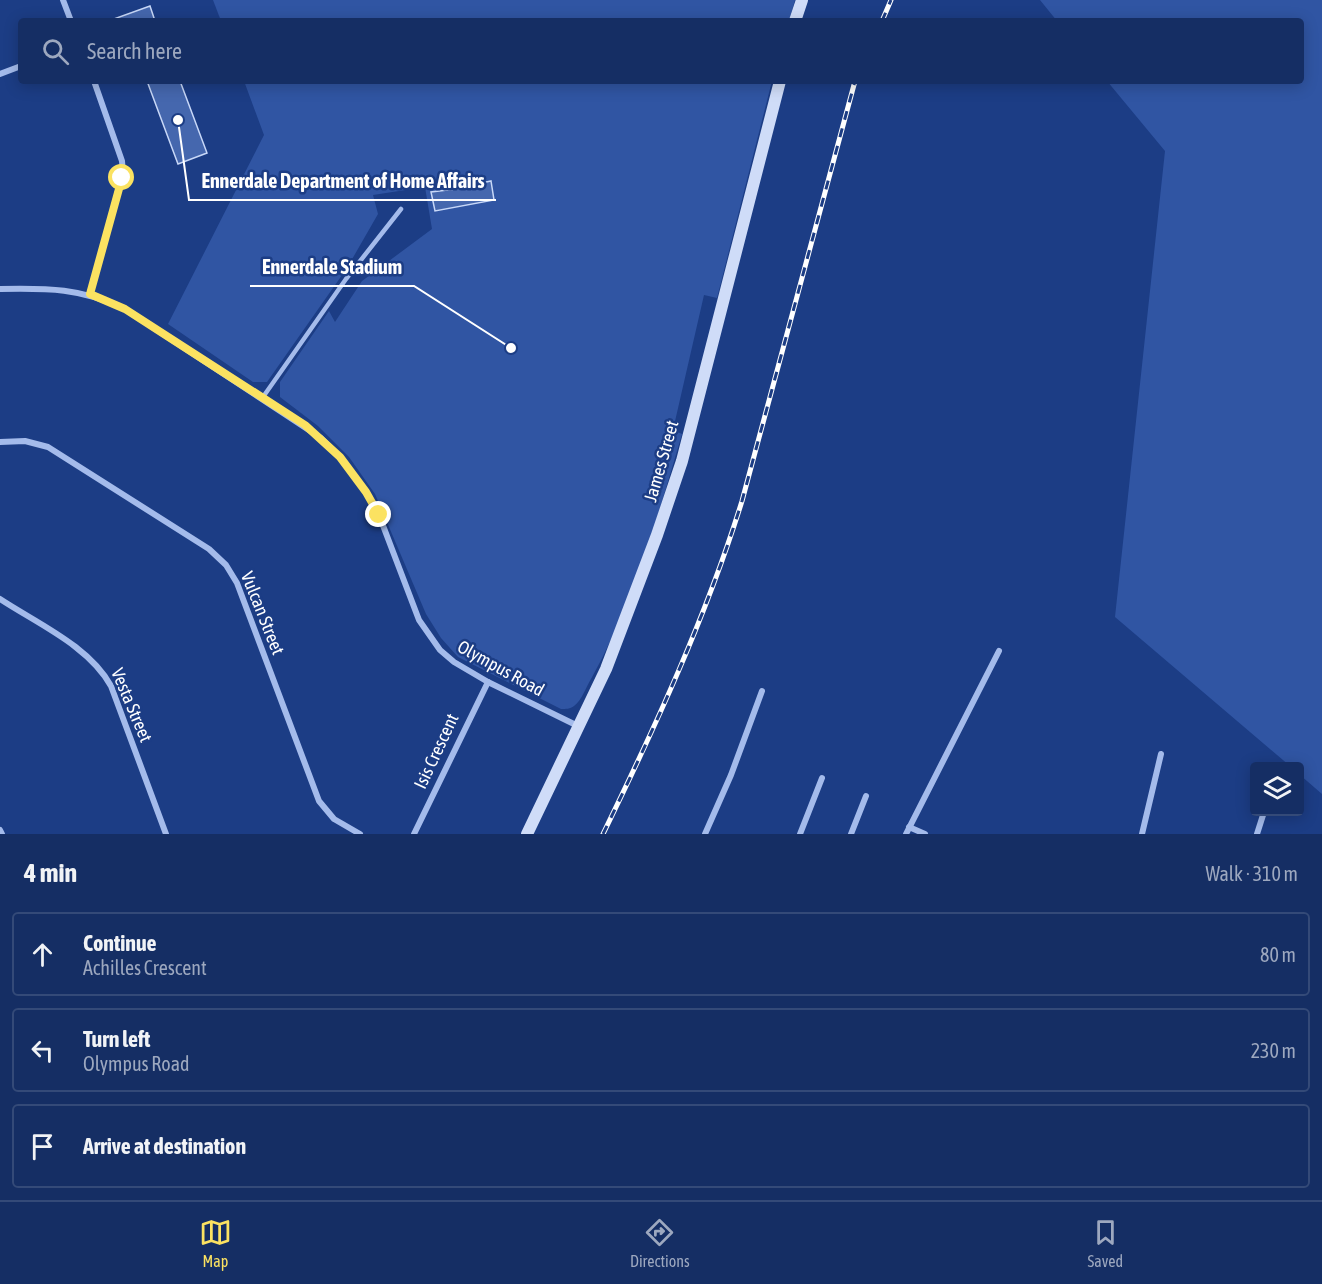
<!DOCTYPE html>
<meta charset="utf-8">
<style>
:root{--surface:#152e64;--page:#223a6d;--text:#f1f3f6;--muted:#9da8bf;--line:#344a78;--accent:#fbe261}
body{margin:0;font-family:"Asap Condensed",sans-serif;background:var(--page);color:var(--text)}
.controls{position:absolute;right:18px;bottom:18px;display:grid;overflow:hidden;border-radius:6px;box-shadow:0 3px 15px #0003}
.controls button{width:54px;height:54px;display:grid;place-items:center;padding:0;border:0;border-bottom:2px solid var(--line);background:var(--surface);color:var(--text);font:30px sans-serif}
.stop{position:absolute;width:18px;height:18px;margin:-14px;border:4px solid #fbe261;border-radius:50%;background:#fff}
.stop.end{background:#fbe261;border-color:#fff;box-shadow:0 2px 6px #0008}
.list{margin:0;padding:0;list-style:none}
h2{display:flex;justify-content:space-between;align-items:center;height:78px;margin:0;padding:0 24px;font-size:26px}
h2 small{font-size:20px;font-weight:400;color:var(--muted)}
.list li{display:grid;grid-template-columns:39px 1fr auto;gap:18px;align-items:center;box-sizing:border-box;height:84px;margin:0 12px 12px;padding:0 12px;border:2px solid var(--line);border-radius:6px}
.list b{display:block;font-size:22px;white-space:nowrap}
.list p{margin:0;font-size:20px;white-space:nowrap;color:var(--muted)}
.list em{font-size:20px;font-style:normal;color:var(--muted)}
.icon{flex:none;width:33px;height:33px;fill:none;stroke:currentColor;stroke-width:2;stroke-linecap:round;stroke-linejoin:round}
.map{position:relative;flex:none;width:1322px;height:834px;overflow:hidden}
.search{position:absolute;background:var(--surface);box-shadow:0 3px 15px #0003;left:18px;right:18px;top:18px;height:66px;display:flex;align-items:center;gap:15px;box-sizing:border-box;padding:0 21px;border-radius:6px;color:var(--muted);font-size:22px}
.sheet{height:366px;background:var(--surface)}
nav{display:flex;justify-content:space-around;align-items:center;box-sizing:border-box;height:84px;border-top:2px solid var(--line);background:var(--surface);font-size:16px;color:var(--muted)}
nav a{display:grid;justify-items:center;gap:3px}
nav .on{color:var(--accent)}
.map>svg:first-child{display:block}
</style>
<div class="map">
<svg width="1322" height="834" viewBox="0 0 1322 834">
<rect width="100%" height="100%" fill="#1c3d85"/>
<g fill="#3055a3">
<polygon points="213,0 795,0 789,21 221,21"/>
<polygon points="1040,0 1322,0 1322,794 1300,775 1300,766 1290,766 1115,617 1165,151 1107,81 1301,81 1301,21 1057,21"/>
<path d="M 244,81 L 772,81 L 717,298 L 704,295 L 673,430 L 682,434 C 658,516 633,604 591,679 C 586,687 582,700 574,706 C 570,709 566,709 561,709 L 458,657 L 441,638 L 426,614 L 375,494 L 349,457 L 318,426 L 280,397 L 280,382 L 329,311 L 335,322 L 362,281 L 432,229 L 425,187 L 373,195 L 378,214 L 347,268 L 267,382 L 253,382 L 168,324 L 264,135 Z"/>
</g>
<g fill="#4567ae" stroke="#c8d8f8" stroke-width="1.5">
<polygon points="150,6 155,21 111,21 111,20"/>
<polygon points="147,81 180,81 207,153 178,164"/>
<polygon points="491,181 494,200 435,211 431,192 472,187 472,185"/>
</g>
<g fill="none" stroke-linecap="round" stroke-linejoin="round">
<polyline stroke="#a4bbeb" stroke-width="4.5" points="263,397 346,279 401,209"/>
<g stroke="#a4bbeb" stroke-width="6">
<polyline points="63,0 71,21"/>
<polyline points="0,74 21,66"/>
<path d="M 0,289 C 47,288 82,288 125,309 L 321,438 L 340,457 L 366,492 L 379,515 L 419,620 L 440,650 L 454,662 L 488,682 L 578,726"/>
<polyline points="90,294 123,173 122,161 94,81"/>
<polyline points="0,442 25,441 48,447 209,549 226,565 237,583 319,801 334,819 360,834"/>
<path d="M 0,599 C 38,624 89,646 111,686 L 166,834"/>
<polyline points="909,827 925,834"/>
<polyline points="0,830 2,834"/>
<polyline points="414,834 488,682"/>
<polyline points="705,834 731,775 762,691"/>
<polyline points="800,834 822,778"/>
<polyline points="851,834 866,796"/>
<polyline points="906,834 999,651"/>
<polyline points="1142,834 1161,754"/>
<polyline points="1257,834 1264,812"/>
</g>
<g stroke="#cfdcf8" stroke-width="12">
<polyline points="795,21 802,0"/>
<polyline points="527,834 606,669 657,535 682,461 780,81"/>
</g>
<g stroke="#fff" stroke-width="5">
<g id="rail">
<polyline points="882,21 891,0"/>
<path d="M 603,834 C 656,725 706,617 742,501 L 855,81"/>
</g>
</g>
<use href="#rail" stroke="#1c3d85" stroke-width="3" stroke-dasharray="9" stroke-linecap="butt"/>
</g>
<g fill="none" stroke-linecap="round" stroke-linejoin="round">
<polyline stroke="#fbe261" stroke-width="8" points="122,178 90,294 125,309 305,425 340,457 366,492 379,515"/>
</g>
<g text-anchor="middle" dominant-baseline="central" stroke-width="5" stroke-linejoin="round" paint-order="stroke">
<g font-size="18" fill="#fff" stroke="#1c3d85">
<text transform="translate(661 461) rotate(-74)">James Street</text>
<text transform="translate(263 613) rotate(68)">Vulcan Street</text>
<text transform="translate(501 668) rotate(29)">Olympus Road</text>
<text transform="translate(132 705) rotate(67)">Vesta Street</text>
<text transform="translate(436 751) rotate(-65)">Isis Crescent</text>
</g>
</g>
<path fill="none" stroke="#fff" stroke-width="2" d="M178 120L189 200H496M511 348L414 286H250"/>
<g fill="#fff" stroke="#1c3d85" stroke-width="2">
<circle cx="178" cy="120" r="6"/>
<circle cx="511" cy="348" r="6"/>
</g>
<g font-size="20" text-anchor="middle" font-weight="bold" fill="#fff" stroke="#1c3d85" stroke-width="5" stroke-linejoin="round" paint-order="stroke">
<text x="343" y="188">Ennerdale Department of Home Affairs</text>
<text x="332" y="274">Ennerdale Stadium</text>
</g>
</svg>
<div class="controls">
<button><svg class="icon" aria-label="layers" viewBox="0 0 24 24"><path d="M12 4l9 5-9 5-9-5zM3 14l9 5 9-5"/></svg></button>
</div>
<div class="stop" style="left:122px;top:178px"></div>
<div class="stop end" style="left:379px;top:515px"></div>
<div class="search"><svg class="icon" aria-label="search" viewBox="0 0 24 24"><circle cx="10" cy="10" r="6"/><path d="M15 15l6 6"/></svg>Search here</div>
</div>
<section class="sheet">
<h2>4 min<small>Walk · 310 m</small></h2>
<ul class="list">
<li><svg class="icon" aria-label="ahead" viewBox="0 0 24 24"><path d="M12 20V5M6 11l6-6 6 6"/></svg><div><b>Continue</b><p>Achilles Crescent</p></div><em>80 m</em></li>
<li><svg class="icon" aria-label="left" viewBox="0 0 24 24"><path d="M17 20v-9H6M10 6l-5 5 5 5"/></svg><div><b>Turn left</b><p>Olympus Road</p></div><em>230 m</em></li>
<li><svg class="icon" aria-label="arrive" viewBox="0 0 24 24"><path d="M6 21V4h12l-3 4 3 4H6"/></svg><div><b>Arrive at destination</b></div></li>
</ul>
</section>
<nav>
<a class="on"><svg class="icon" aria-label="map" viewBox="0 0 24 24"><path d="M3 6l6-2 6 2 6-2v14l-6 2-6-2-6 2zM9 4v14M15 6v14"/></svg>Map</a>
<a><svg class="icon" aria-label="directions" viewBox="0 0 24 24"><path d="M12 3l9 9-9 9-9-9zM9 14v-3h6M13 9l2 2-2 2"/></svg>Directions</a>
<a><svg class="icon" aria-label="saved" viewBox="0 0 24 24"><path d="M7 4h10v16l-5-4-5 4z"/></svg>Saved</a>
</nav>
